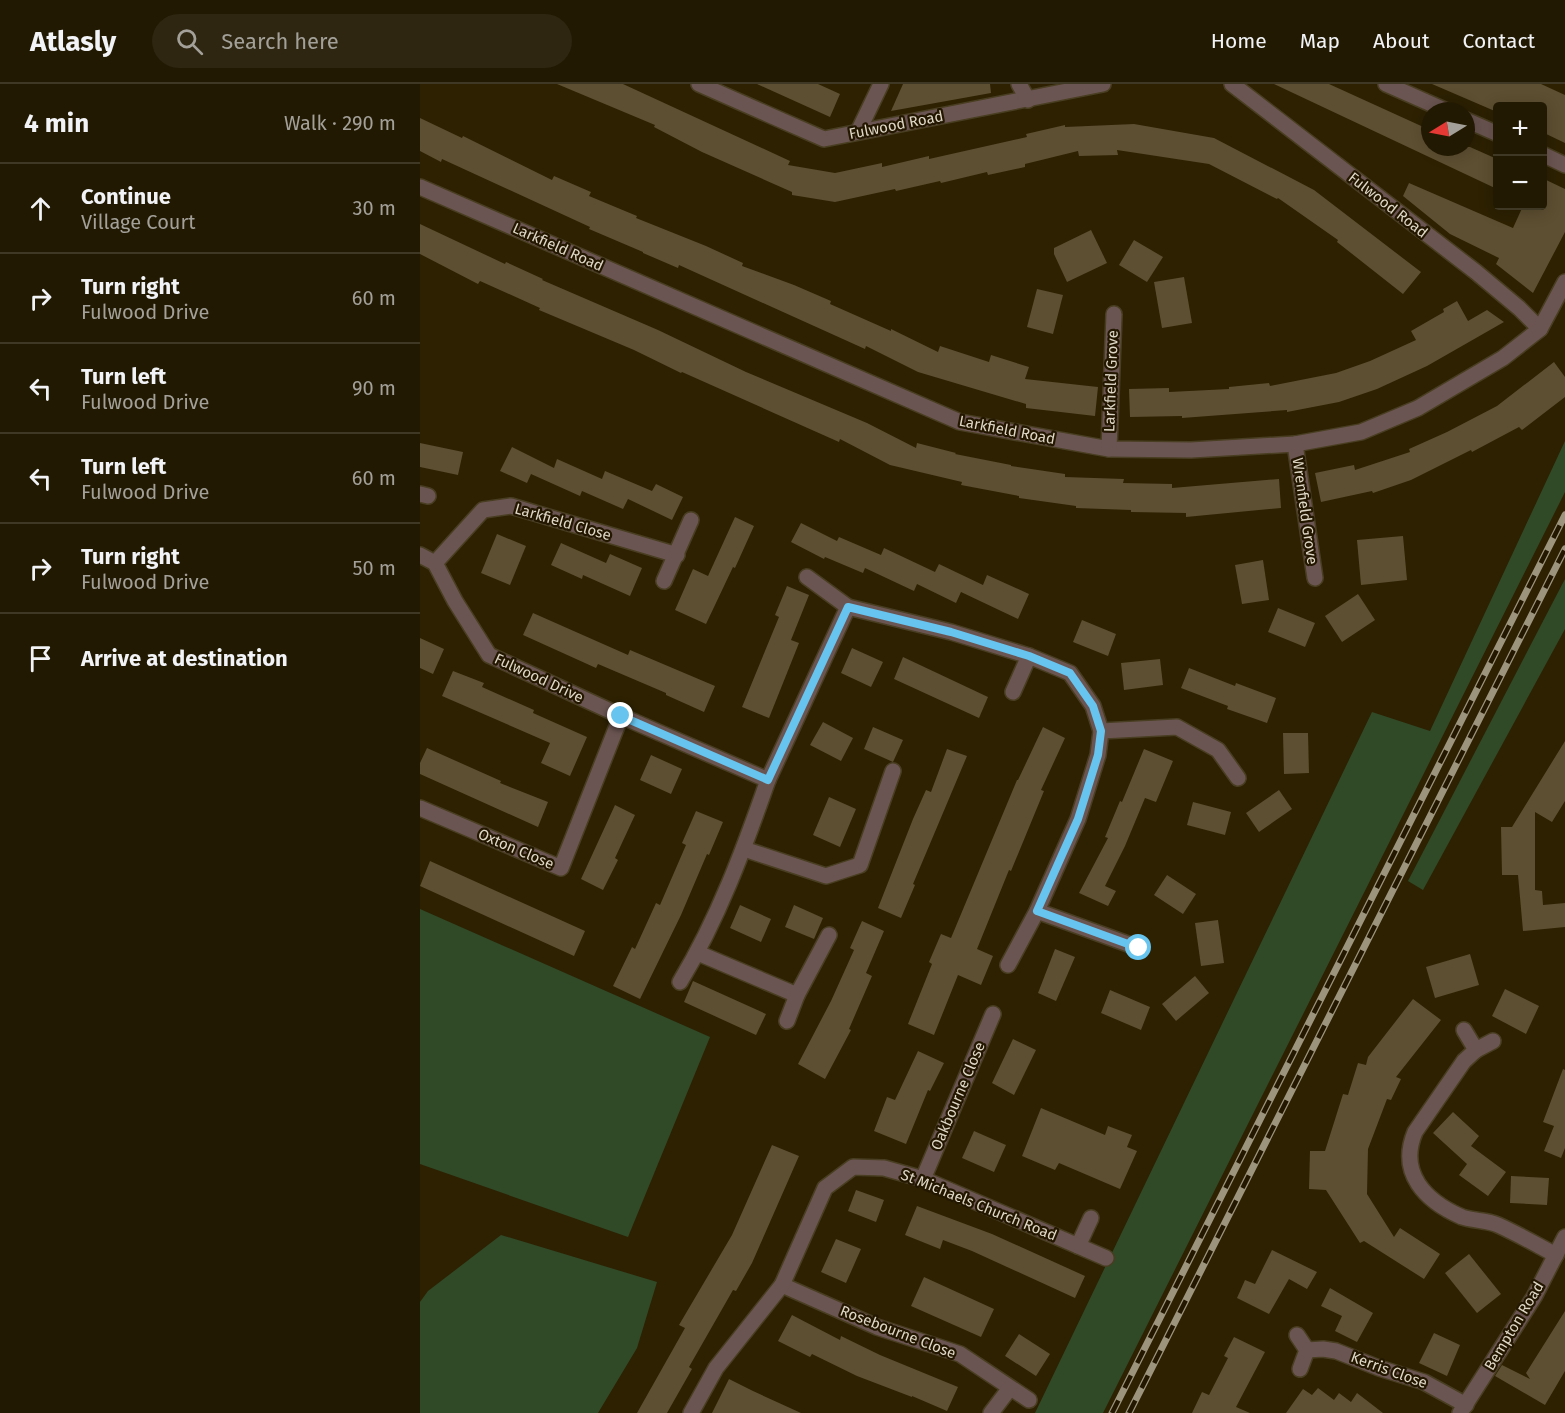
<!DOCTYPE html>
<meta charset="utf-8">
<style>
:root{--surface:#221902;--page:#2e2611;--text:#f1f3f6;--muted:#a2a099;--line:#3f3824}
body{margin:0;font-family:"Fira Sans",sans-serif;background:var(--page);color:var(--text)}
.controls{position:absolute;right:18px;top:18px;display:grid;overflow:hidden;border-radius:6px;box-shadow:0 3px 15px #0003}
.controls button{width:54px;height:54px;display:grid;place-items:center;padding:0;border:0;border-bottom:2px solid var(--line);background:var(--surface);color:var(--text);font:30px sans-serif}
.compass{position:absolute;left:1001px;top:18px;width:54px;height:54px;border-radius:50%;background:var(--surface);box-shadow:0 3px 15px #0003;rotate:260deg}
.stop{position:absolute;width:18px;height:18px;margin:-14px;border:4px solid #66c4ef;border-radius:50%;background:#fff}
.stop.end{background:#66c4ef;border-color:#fff;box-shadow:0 2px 6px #0008}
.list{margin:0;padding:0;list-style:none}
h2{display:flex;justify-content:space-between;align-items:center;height:78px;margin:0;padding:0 24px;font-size:26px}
h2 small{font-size:20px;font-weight:400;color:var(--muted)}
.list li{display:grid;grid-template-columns:39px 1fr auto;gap:18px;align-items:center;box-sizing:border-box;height:90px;padding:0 24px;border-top:2px solid var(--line)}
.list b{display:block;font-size:22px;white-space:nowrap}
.list p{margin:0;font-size:20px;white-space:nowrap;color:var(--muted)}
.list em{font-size:20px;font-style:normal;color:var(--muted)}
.icon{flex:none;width:33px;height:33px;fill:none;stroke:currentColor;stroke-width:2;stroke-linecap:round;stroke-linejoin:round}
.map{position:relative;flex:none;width:1145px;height:1329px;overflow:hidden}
header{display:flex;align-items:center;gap:36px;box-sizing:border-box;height:84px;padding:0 30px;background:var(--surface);border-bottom:2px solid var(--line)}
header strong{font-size:28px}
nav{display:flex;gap:33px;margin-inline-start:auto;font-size:21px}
.search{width:420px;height:54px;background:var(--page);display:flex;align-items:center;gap:15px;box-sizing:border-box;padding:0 21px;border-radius:33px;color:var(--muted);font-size:22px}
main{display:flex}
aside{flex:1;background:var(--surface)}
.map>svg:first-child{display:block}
</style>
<header>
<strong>Atlasly</strong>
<div class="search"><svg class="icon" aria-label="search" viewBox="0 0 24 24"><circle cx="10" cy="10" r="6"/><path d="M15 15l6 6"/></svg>Search here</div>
<nav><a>Home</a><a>Map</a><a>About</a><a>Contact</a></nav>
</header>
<main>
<aside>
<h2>4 min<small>Walk · 290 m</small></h2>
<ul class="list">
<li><svg class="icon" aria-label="ahead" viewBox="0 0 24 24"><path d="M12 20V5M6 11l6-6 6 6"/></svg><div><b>Continue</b><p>Village Court</p></div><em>30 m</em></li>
<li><svg class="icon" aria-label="right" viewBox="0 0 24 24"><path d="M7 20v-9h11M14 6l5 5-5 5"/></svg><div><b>Turn right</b><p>Fulwood Drive</p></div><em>60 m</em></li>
<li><svg class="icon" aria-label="left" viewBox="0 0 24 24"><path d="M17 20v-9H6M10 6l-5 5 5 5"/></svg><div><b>Turn left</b><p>Fulwood Drive</p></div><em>90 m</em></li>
<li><svg class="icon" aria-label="left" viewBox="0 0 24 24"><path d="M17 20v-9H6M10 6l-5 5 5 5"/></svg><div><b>Turn left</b><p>Fulwood Drive</p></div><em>60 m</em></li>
<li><svg class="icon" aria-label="right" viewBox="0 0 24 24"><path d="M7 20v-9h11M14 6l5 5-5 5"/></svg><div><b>Turn right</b><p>Fulwood Drive</p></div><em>50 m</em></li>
<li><svg class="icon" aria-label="arrive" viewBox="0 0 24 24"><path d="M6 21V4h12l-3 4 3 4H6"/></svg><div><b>Arrive at destination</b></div></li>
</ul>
</aside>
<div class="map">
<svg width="1145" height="1329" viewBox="0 0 1145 1329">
<rect width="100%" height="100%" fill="#2d2102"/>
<g fill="#304a27">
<polygon points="1145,357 1145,408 683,1329 615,1329 952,628 1010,647"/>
<polygon points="1145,495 1145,545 1003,806 988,797"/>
<polygon points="0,825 290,953 208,1153 0,1080"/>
<polygon points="81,1151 237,1198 217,1264 178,1329 0,1329 0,1218 8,1207"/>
</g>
<g fill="#5d4f31">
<polygon points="137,0 203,0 370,77 368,81 415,89 462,79 462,83 509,72 509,75 607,53 606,50 645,41 645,43 714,40 794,54 894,106 1001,188 983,210 917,158 918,156 858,114 857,115 789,80 697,66 698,71 659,72 658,67 605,80 605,83 568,91 567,88 521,99 520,97 476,107 475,105 415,118 372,111 372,108 282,68 234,43 235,41"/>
<polygon points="337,0 398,0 420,10 410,33"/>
<polygon points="483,0 570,0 571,9 471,27"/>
<polygon points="854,0 909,0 1010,46 1010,63 1050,63 1077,75 1077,105"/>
<polygon points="1012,0 1121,0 1145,11 1145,59 1122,48 1122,22 1077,22 1077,28"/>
<polygon points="0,34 42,54 43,52 132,96 134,92 171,108 169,112 217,132 216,134 286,162 323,179 322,182 374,201 411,217 410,220 471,247 471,245 518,268 520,262 569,278 571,271 609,283 605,295 678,303 675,332 606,324 606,320 498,288 446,262 445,265 259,181 258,184 223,169 223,168 169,145 170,143 22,75 21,78 0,67"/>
<polygon points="1122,94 1145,105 1145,148 1113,209 1076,180 1079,174 1030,150 983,112 989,99 1093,144 1103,122 1122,122"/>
<polygon points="0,140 85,180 86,178 123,195 122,196 238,246 326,288 447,339 496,364 497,359 536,369 535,370 591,381 591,382 645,390 645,393 704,395 703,399 752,400 752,404 859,395 861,424 766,433 766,429 711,428 711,426 656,424 656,422 599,414 599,412 541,401 542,398 470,381 420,355 419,358 262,288 261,289 214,266 119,226 120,224 60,197 58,200 0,170"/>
<polygon points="671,146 687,179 647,198 634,170 634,164"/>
<polygon points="714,156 743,173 727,198 699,181"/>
<polygon points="764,193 772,239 742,244 734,198"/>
<polygon points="617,205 643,211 633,250 607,243"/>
<polygon points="1037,217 1048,237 1067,226 1084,238 1007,282 957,305 919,318 867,328 867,326 762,334 762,332 710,333 709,305 749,304 749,308 809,305 809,303 849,299 850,302 916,289 950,277 996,256 991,247 1024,228 1023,225"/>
<polygon points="1134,278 1145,293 1145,313 1102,346 1099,343 1052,368 1051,366 991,396 953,409 952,407 901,418 895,389 934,381 935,386 990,368 989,365 1027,348 1077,322"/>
<polygon points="0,359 43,368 38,391 0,383"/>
<polygon points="92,363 134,384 137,375 182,395 185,387 232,407 236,400 263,413 252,436 208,415 203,425 162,407 160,412 111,390 107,399 80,387"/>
<polygon points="315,433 334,442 315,484 313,483 286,540 255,526 273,485 288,492"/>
<polygon points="381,439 417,457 419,453 461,471 464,464 515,488 519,480 563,501 567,491 609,510 598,535 541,508 536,519 497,500 494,507 445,484 443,489 405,473 404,475 371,458"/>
<polygon points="77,450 106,462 90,501 61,489"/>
<polygon points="983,452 987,496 941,501 937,456"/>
<polygon points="141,459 186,479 190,470 222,484 210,512 163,491 162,495 131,481"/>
<polygon points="843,476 849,516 822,520 815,481"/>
<polygon points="367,502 389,511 371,556 379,559 349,634 322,623 359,533 355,531"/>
<polygon points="938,510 955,536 922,558 905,532"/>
<polygon points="858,524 895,539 885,563 848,548"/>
<polygon points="113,529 208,571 210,566 295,602 284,628 246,611 246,609 178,580 176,584 103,551"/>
<polygon points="662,536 696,550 688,572 653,558"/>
<polygon points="0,554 24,565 13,590 0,584"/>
<polygon points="432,564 463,578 451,603 421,589"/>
<polygon points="483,573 568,613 559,634 474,595"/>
<polygon points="740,575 743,601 704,606 701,579"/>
<polygon points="769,584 815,602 816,599 856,614 847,639 807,625 808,622 761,604"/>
<polygon points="33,587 64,599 62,603 114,626 113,629 167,653 150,692 121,679 130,659 22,612"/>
<polygon points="403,638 433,654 421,677 390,661"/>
<polygon points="453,643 483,656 473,678 444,665"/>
<polygon points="623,643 645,654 621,706 624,707 591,787 589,786 557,865 573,872 561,901 538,891 514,951 488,940 512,880 509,878 521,850 531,854 597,696 598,696"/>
<polygon points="863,649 888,649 889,689 864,690"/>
<polygon points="1145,657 1145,717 1132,738 1115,728 1115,806 1122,807 1123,821 1145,819 1145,843 1103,847 1098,791 1082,791 1081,743 1092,743"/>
<polygon points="7,664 81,697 80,699 128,718 118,743 0,690 0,679"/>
<polygon points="527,665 547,672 493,800 495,801 481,834 458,824 493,735 506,706 511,708"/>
<polygon points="724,665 753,677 736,718 725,714 705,762 685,802 696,807 688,822 659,809 688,754 685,753 700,717 702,718"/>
<polygon points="231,671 262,685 251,710 220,696"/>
<polygon points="859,706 872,725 839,748 826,729"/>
<polygon points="409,713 436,725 420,763 393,751"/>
<polygon points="773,718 811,728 805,751 767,741"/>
<polygon points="195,721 215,731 195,774 198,776 183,806 161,795"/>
<polygon points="276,727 303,738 289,771 287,770 261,831 220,915 193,902 212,863 215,865 236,819 240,821 266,761 262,759"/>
<polygon points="10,777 165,847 154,872 0,802"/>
<polygon points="747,791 776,810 763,830 734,811"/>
<polygon points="320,821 351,835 341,858 310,844"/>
<polygon points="374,821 403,834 394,855 365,843"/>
<polygon points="798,836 804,879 781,882 775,839"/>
<polygon points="442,837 464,847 446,889 452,892 429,945 431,946 405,995 378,980 411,917 434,866 430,864"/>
<polygon points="635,865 655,873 636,917 618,909"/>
<polygon points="1050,870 1059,901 1015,914 1006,883"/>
<polygon points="775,892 789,909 756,937 742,920"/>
<polygon points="273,897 346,930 336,951 264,918"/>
<polygon points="1085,905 1119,922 1106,950 1072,932"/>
<polygon points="690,906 730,923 721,946 681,929"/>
<polygon points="993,915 1021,936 976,993 981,995 971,1016 967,1015 948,1065 947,1110 974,1153 980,1144 1020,1170 1004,1195 944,1157 940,1159 906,1106 889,1105 890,1067 905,1067 923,1010 928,1011 938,979 946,981 948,973"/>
<polygon points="593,955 616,966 594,1011 572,999"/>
<polygon points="498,967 524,979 510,1007 508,1006 486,1060 454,1047 467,1013 475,1016"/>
<polygon points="1143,985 1145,986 1145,1064 1141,1074 1124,1067 1134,1042 1123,1038"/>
<polygon points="621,1024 685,1051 688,1042 712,1051 707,1063 717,1067 700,1105 639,1079 635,1086 602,1072"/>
<polygon points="1033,1028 1059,1052 1051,1062 1086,1088 1068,1112 1039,1091 1047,1080 1013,1049"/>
<polygon points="554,1047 586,1061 574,1088 542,1074"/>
<polygon points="352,1061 379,1072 332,1179 316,1207 313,1206 269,1283 272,1285 247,1329 217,1329 265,1244 259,1241 312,1151"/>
<polygon points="1091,1092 1129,1094 1127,1121 1090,1119"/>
<polygon points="436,1106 464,1116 456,1138 428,1127"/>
<polygon points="497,1122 572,1150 665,1192 655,1214 552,1167 523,1156 520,1165 485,1151"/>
<polygon points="416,1155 441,1165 426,1199 401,1188"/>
<polygon points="852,1166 897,1188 887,1205 869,1195 849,1230 817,1214 825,1196 835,1200"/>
<polygon points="1049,1170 1081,1210 1057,1229 1025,1189"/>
<polygon points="504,1193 574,1225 561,1253 491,1222"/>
<polygon points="910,1204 953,1229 937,1258 915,1247 922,1232 901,1222"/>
<polygon points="1145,1227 1145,1287 1125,1321 1075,1292 1082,1281 1110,1295 1106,1289"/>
<polygon points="372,1231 420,1256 421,1252 460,1271 538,1303 527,1327 492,1312 492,1313 437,1292 392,1270 390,1273 358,1257"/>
<polygon points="1014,1249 1040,1261 1027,1292 999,1279"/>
<polygon points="599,1250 630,1270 616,1292 585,1272"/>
<polygon points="814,1253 845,1268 816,1323 830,1329 772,1329 782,1308 789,1311 808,1274 804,1272"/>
<polygon points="309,1295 333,1307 381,1329 292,1329"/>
<polygon points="898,1304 914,1316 919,1309 931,1318 937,1309 963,1329 866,1329 883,1305 892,1311"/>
</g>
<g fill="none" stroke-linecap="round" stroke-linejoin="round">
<g stroke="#493e21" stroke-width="18">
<g id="street">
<polyline points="279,0 404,55 683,0"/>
<polyline points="599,0 608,16"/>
<polyline points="812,0 1056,188 1099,224 1120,245"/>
<polyline points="966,0 1027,27"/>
<polyline points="1046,36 1078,50"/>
<polyline points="438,48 461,0"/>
<polyline points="1122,70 1145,81"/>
<polyline points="0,103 540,338 689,365 771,366 875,360 941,348 998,324 1083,274 1120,245 1145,198"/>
<polyline points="875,360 895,494"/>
<polyline points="689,365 694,230"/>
<polyline points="0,410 8,412"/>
<polyline points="0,471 15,479 35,517 69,571 201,632 348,696 428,523"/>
<polyline points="15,479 63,426 91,422 257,471"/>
<polyline points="387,493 428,523 531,548 609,572 650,589 673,622 681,647 678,671 658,735 617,827 588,881"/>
<polyline points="244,497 271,436"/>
<polyline points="593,608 609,572"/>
<polyline points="681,647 757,643 798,666 818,694"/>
<polyline points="0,724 141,784 201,632"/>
<polyline points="324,765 406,792 440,781 473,687"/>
<polyline points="617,827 719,864"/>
<polyline points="278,869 377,911"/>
<path d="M 260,898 C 298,835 324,765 348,696"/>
<polyline points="367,937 377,911 409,851"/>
<polyline points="1044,946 1056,966 1073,957"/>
<path d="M 1056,966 L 1044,977 L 995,1048 C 978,1089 1005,1117 1042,1133 C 1054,1137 1067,1136 1078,1141 C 1098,1150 1117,1161 1136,1171"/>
<polyline points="503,1095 573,930"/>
<polyline points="658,1162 671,1134"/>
<polyline points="362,1201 457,1243 540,1270 609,1316"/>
<polyline points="877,1251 887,1266 880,1285"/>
<polyline points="887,1266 903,1265 916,1267 959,1284 1004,1298 1046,1321"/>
<polyline points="271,1329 296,1284 362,1201 405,1104 433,1083 464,1084 503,1095 686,1174"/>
<polyline points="571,1329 590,1304"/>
<polyline points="1040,1329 1114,1213 1145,1153"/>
</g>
</g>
<use href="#street" stroke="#6b5552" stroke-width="15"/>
<g stroke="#9d947d" stroke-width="7">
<g id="rail">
<polyline points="692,1329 1145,431"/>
<polyline points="709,1329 1145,465"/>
</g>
</g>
<use href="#rail" stroke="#231700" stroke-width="4.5" stroke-dasharray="14" stroke-linecap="butt"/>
</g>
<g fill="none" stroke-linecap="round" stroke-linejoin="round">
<polyline stroke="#66c4ef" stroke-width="8" points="201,632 348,696 428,523 531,548 609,572 650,589 673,622 681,647 678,671 658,735 617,827 719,864"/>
</g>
<g text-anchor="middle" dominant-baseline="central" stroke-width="4.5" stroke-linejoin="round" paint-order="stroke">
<g font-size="15" fill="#dfd7c6" stroke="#231700">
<text transform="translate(476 41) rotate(-11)">Fulwood Road</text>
<text transform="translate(968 121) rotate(38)">Fulwood Road</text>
<text transform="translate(138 163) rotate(24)">Larkfield Road</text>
<text transform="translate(691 297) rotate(-88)">Larkfield Grove</text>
<text transform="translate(587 346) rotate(11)">Larkfield Road</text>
<text transform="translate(885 427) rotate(82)">Wrenfield Grove</text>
<text transform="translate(143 438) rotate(16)">Larkfield Close</text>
<text transform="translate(119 594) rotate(25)">Fulwood Drive</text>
<text transform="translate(96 765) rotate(23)">Oxton Close</text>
<text transform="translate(538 1012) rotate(-67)">Oakbourne Close</text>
<text transform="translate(559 1121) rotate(22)">St Michaels Church Road</text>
<text transform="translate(1094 1242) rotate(-59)">Bempton Road</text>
<text transform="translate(478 1248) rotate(21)">Rosebourne Close</text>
<text transform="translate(969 1286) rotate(20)">Kerris Close</text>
</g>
</g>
</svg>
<div class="controls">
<button>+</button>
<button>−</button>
</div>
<svg class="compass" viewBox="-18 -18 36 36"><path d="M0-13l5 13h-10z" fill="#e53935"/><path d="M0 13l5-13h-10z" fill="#a2a099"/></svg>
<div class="stop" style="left:719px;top:864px"></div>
<div class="stop end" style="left:201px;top:632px"></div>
</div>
</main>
